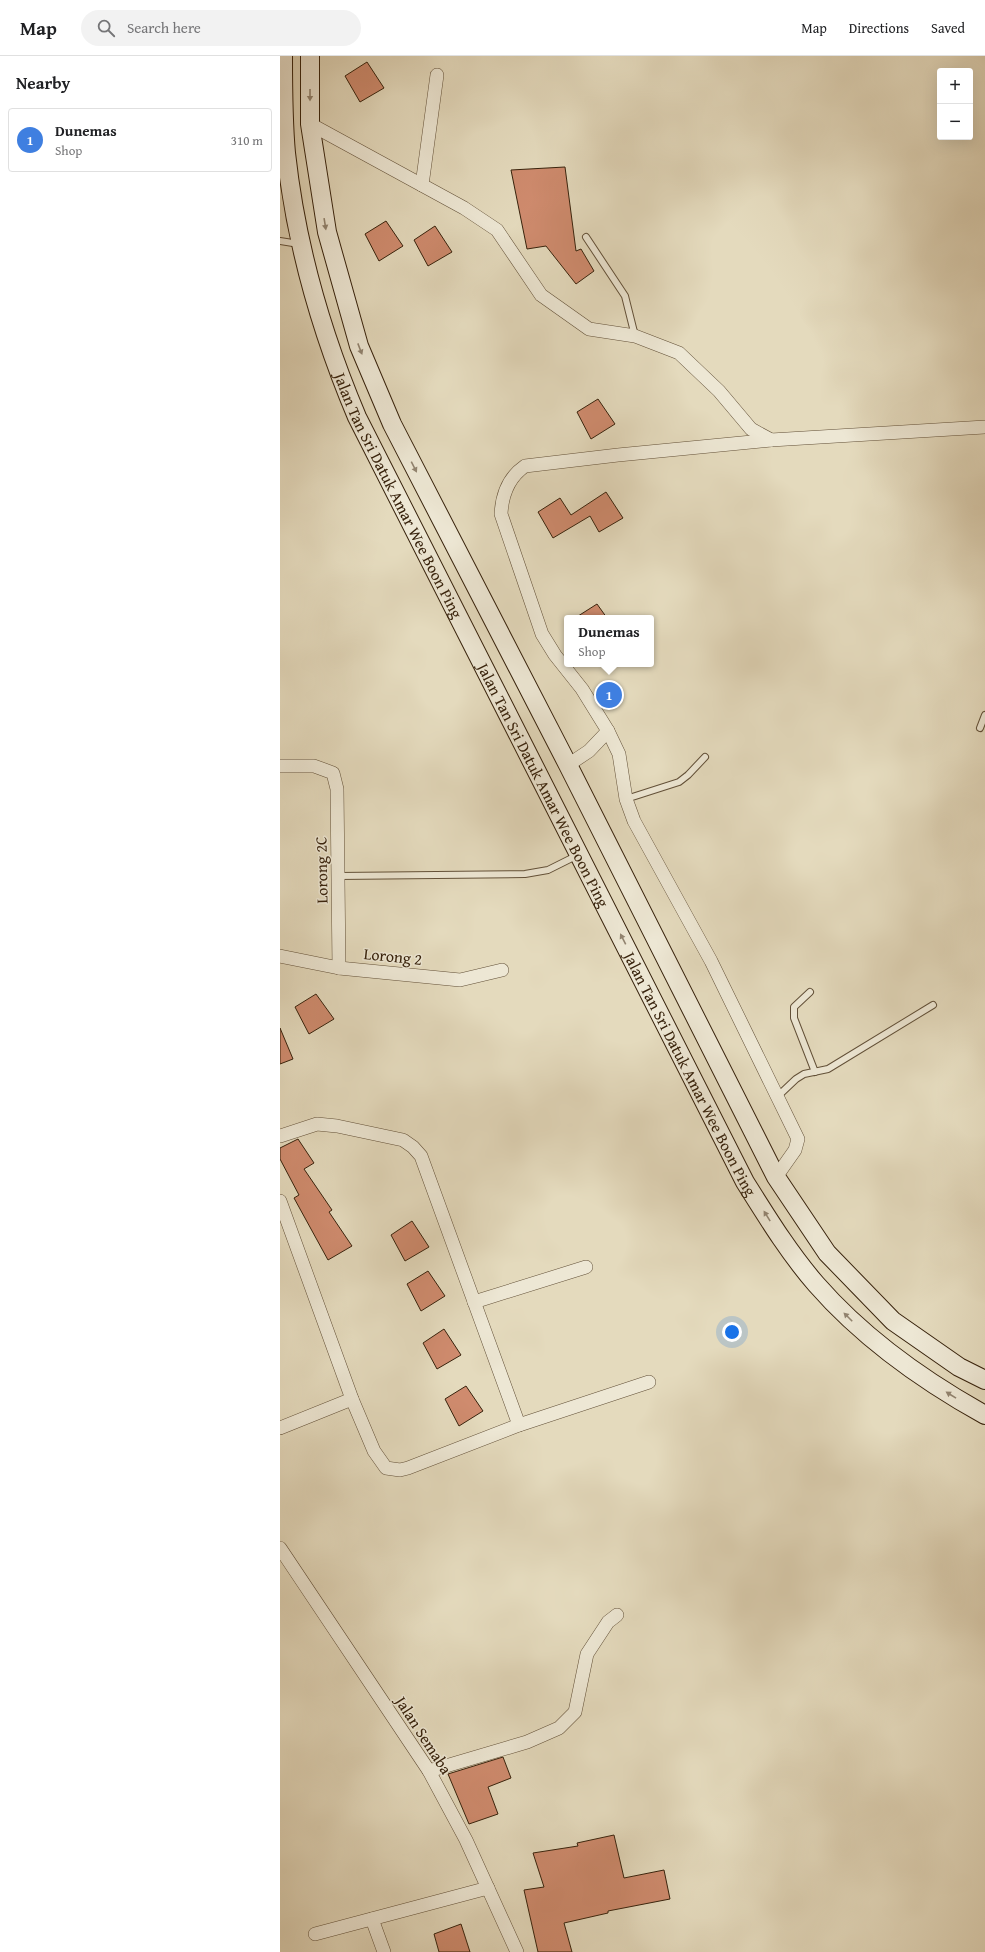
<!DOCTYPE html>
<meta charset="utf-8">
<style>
:root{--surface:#fff;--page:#f2f2f2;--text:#202124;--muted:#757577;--line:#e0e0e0;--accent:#b45309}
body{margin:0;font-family:"Gentium Book Plus",serif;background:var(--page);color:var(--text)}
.controls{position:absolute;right:12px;top:12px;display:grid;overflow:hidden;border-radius:4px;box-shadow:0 4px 16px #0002}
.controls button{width:36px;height:36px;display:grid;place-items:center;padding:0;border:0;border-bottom:1px solid var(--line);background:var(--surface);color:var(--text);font:20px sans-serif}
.you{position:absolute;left:452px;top:1276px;width:14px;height:14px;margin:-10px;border:3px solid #fff;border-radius:50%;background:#1a73e8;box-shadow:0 0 0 6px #1a73e833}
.badge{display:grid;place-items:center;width:26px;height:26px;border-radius:50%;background:var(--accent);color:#fff;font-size:13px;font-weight:700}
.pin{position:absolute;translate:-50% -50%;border:2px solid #fff;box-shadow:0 1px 4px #0006}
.popup{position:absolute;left:284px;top:559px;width:90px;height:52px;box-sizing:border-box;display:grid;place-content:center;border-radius:4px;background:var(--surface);filter:drop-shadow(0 1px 3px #0005);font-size:13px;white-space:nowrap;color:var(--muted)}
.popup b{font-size:15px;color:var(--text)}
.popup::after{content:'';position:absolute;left:50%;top:100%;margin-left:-8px;border:8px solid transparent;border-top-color:var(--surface)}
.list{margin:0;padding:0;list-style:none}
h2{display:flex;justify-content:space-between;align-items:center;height:52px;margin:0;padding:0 16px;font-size:17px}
h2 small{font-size:13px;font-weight:400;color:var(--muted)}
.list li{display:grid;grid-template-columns:26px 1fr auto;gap:12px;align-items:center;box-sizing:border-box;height:64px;margin:0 8px 8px;padding:0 8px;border:1px solid var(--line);border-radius:4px}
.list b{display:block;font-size:15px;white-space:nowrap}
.list p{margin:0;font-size:13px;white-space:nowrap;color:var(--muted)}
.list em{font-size:13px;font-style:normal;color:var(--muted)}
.icon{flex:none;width:22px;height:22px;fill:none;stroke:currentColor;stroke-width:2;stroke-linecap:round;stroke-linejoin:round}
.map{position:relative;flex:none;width:705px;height:1896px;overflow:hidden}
header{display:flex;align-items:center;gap:24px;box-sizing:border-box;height:56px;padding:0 20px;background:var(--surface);border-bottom:1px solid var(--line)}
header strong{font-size:19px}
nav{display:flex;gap:22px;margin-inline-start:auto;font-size:14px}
.search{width:280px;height:36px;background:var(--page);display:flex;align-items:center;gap:10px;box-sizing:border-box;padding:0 14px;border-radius:22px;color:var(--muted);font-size:15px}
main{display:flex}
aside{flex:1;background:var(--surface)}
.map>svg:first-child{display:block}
</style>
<header>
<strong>Map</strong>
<div class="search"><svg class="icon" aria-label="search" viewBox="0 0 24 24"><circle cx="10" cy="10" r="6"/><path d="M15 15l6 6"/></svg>Search here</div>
<nav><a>Map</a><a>Directions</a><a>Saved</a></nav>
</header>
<main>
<aside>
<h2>Nearby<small></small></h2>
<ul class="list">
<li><span class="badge" style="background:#3f7fe0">1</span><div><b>Dunemas</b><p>Shop</p></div><em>310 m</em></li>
</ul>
</aside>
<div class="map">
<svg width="705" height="1896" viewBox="0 0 705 1896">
<rect width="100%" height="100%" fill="#e4dabd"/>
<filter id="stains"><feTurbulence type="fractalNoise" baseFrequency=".005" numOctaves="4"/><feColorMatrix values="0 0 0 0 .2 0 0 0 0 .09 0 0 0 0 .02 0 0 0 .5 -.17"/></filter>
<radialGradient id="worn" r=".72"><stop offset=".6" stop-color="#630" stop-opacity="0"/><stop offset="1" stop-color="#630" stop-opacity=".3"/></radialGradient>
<g fill="#cf8b6e" stroke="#37220c">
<polygon points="87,6 104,32 80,46 65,20"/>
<polygon points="285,111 296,195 301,193 314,215 296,228 266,190 247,193 231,114"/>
<polygon points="106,165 123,190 99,205 85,178"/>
<polygon points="155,170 172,196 148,210 134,184"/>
<polygon points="318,343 335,368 311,383 297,356"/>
<polygon points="326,436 343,462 319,476 310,460 273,482 258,456 280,442 291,459"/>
<polygon points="317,548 327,562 295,562"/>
<polygon points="36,938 54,963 29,978 15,951"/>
<polygon points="0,972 13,1003 0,1008"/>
<polygon points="18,1083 34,1107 24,1113 52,1154 49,1156 72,1190 48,1204 14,1142 19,1139 0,1103 0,1092"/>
<polygon points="132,1165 149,1191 125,1205 111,1179"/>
<polygon points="148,1215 165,1240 141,1255 127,1228"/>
<polygon points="164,1273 181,1299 157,1313 143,1287"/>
<polygon points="186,1330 203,1355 179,1370 165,1343"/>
<polygon points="223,1701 231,1722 208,1731 218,1758 189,1768 168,1718"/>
<polygon points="334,1779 344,1822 384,1814 390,1843 328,1855 328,1857 284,1867 292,1896 258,1896 244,1834 264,1831 253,1797 298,1790 297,1787"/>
<polygon points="181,1868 190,1896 159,1896 154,1878"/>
</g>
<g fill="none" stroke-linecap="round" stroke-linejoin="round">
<g stroke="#625038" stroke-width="8">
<g id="service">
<polyline points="306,181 345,240 355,280"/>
<polyline points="0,185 19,188"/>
<polyline points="700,672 705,659"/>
<polyline points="346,743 399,726 408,719 425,701"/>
<polyline points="58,820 245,818 268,814 298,799"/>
<polyline points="530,936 514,951 514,962 535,1016"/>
<polyline points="498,1040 516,1023 524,1018 548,1013 653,949"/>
</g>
</g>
<g stroke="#625038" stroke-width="14">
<g id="minor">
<polyline points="30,68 184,152 217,174 261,239 309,273 355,280 399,297 439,335 471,373 491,384"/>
<polyline points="142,129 157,19"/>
<polyline points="288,709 309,695 328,675"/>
<polyline points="0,710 34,710 53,717 57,733 59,912"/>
<polyline points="0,900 59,912 180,924 222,914"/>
<polyline points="0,1080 37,1068 57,1070 123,1084 133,1091 141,1100 239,1369"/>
<path d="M 496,1121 L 515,1094 L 518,1083 L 431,905 L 354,765 L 346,743 L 339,698 L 328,675 L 302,633 L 275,599 L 262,578 L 221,458 C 222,439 229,421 245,410 L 338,399 L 491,384 L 705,371"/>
<polyline points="0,1145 72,1343 94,1395 106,1412 120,1414 128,1412 239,1369 369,1326"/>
<polyline points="194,1246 306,1211"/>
<polyline points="0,1372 72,1343"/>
<polyline points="0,1492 149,1715 186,1784 237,1896"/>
<polyline points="149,1715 247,1686 279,1672 295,1656 307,1598 328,1566 337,1559"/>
<polyline points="92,1863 104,1896"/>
<polyline points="35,1878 208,1832"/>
</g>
</g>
<g stroke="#37220c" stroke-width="20">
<g id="secondary">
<path id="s1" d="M 3,0 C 3,32 3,65 6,97 C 16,189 41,276 77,361 L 465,1126 C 487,1161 509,1197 536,1228 C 584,1283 642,1324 705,1359"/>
<polyline points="30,0 30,68 47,176 79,290 112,368 288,709 496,1121 547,1197 613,1265 679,1311 705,1324"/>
</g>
</g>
<use href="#service" stroke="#ede7d4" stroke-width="6"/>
<use href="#minor" stroke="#ede7d4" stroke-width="13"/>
<use href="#secondary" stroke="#ede7d4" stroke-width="18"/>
</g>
<defs><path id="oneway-solid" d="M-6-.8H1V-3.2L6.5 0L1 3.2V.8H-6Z"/></defs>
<g fill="#928470">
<use href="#oneway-solid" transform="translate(30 39) rotate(90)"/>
<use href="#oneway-solid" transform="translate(45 168) rotate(81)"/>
<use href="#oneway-solid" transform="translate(80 293) rotate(69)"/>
<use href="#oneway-solid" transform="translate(134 411) rotate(63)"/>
<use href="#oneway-solid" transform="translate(343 883) rotate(-117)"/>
<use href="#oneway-solid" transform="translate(487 1160) rotate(-122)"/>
<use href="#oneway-solid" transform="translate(568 1261) rotate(-135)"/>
<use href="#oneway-solid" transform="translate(671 1339) rotate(-148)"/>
</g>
<g text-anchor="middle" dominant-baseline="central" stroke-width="3" stroke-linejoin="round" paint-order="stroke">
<g font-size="16" fill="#37220c" stroke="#ede7d4">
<text stroke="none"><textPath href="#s1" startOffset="460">Jalan Tan Sri Datuk Amar Wee Boon Ping</textPath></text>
<text stroke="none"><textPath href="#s1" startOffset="784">Jalan Tan Sri Datuk Amar Wee Boon Ping</textPath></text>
<text transform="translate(41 814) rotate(-91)">Lorong 2C</text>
<text transform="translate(113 900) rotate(6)">Lorong 2</text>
<text stroke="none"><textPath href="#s1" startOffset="1108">Jalan Tan Sri Datuk Amar Wee Boon Ping</textPath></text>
<text transform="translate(144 1679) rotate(57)">Jalan Semaba</text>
</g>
</g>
<rect width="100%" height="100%" filter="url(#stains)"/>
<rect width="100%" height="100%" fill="url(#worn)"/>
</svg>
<div class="controls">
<button>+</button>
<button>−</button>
</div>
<div class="you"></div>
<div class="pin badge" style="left:329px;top:639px;background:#3f7fe0">1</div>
<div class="popup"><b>Dunemas</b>Shop</div>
</div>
</main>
